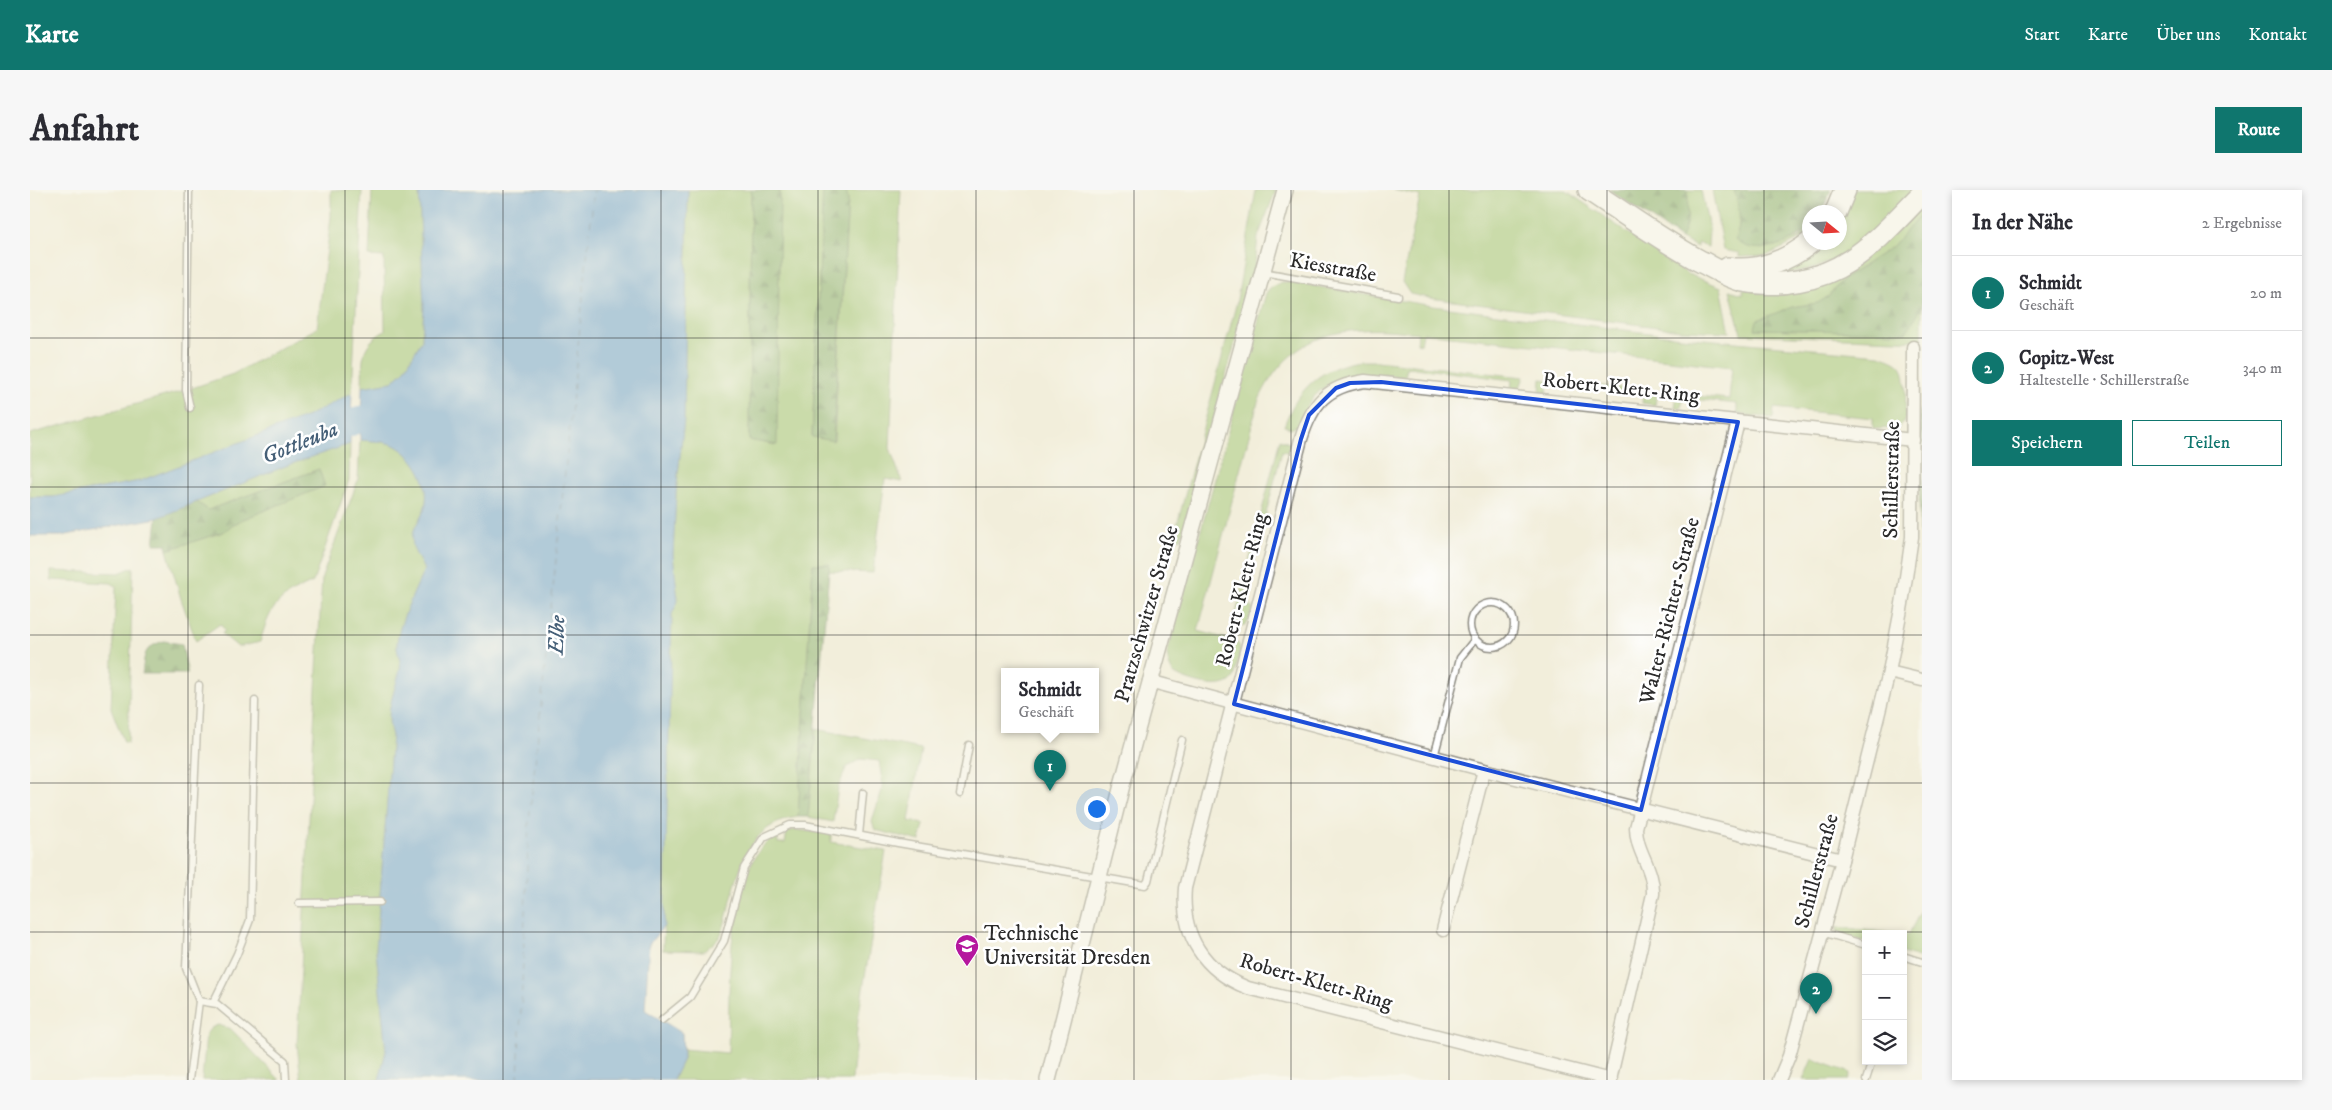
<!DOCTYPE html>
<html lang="de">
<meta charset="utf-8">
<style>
:root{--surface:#fff;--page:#f7f7f7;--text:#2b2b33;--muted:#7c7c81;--line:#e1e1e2;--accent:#0f766e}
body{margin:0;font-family:"IM FELL DW Pica",serif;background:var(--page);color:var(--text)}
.controls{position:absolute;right:15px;bottom:15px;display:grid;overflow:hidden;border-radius:0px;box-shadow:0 2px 8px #0003}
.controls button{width:45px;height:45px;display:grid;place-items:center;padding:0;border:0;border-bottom:1px solid var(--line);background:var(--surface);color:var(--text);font:25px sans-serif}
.compass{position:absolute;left:1772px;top:15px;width:45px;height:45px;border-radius:50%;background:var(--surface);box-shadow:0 2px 8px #0003;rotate:108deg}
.you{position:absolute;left:1066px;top:618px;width:18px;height:18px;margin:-12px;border:4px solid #fff;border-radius:50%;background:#1a73e8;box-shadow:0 0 0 8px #1a73e833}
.badge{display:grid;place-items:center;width:32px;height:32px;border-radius:50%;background:var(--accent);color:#fff;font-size:16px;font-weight:700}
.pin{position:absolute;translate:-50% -41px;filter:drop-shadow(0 1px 2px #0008)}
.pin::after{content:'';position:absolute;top:26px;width:18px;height:15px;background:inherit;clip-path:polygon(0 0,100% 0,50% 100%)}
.popup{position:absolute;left:971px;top:478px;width:98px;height:65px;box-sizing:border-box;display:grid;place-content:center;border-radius:0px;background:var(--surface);filter:drop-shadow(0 1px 4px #0005);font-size:16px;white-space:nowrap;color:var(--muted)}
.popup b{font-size:19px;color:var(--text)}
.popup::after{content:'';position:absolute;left:50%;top:100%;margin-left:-10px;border:10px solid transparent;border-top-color:var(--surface)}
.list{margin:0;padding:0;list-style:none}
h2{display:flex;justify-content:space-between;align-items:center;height:65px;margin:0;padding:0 20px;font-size:21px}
h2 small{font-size:16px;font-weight:400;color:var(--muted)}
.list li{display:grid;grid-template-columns:32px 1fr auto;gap:15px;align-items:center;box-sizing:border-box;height:75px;padding:0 20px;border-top:1px solid var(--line)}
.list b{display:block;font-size:19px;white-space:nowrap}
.list p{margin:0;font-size:16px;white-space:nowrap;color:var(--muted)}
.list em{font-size:16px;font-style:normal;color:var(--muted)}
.actions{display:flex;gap:10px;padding:15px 20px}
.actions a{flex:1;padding:11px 0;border:1px solid var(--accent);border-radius:0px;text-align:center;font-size:18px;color:var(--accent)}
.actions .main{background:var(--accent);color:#fff}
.icon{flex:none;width:28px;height:28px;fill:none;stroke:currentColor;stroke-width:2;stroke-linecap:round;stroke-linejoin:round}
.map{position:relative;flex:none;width:1892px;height:890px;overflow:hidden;border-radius:0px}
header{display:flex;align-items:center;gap:30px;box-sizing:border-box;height:70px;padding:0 25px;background:var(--accent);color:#fff}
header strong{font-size:24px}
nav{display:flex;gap:28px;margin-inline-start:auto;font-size:18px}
.intro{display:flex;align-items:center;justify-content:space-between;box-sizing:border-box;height:120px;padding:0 30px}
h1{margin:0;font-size:35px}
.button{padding:12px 22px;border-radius:0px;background:var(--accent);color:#fff;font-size:18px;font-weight:700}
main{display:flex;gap:30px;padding:0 30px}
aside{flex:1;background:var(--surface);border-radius:0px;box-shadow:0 2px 8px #0003}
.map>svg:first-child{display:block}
</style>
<header>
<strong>Karte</strong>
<nav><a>Start</a><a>Karte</a><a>Über uns</a><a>Kontakt</a></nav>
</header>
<div class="intro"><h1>Anfahrt</h1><a class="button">Route</a></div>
<main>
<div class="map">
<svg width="1892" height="890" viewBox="0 0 1892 890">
<defs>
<pattern id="forest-firs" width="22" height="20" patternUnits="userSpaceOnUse" patternTransform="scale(1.25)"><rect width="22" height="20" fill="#7ba962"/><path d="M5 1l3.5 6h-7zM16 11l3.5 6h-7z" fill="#658a51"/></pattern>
</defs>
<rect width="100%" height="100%" fill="#fff"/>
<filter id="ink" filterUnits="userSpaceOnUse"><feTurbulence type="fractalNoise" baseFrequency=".02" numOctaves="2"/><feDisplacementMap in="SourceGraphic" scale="10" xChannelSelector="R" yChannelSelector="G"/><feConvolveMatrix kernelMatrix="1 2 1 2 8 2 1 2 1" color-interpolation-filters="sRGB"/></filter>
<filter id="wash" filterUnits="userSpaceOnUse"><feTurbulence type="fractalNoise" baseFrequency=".0096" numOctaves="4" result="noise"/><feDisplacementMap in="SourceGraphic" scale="20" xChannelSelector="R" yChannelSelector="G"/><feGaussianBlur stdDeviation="1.12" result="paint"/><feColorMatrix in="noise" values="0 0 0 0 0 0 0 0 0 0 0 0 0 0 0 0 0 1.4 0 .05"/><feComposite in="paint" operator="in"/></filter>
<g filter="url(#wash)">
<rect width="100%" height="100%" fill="#f2eedb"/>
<g fill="#9ac370" stroke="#62774e">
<polygon points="301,0 332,0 322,203 278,226 110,291 23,307 0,307 0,244 156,200 203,184 287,138 301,27"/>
<path d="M 342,0 L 389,0 L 394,117 L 392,150 L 374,181 L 362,192 L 332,197 C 333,170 329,155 355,141 L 354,67 L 339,66 Z"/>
<path d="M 658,0 L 721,0 L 719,250 L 746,255 L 750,0 L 793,0 L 782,246 L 804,250 L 818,10 L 816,0 L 871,0 L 860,258 L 872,292 L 855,289 L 843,383 L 799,381 L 799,374 L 783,374 L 768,627 C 718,634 710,677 699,718 C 696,727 694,740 689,748 C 685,752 679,757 674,761 L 633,760 L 642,424 L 648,411 L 643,365 L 646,303 L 654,229 Z"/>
<polygon points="1226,0 1246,0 1228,47 1224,84 1151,349 1144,346 1206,115"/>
<polygon points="1363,0 1535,0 1658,84 1691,97 1700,142 1651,140 1399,108 1380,104 1372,92 1390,6"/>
<polygon points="1658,0 1671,0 1679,39 1678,57 1667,53 1667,57 1651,49 1657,31"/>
<path d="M 1682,0 L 1704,0 C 1710,17 1712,33 1705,50 L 1731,59 L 1769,48 L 1779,38 L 1779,45 L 1736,66 L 1709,67 L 1709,63 L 1693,60 Z"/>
<polygon points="1822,0 1886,0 1828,57 1786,78 1739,86 1773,67 1792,53 1810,52 1810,30"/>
<polygon points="1892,14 1892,23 1862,57 1812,90 1799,106 1788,113 1762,117 1725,139 1876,142 1892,117 1892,151 1711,144 1700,100 1713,104 1713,99 1764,98"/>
<path d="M 1251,92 L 1261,92 L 1403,116 L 1651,147 L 1850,165 C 1857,168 1866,170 1871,176 C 1878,185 1875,220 1875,232 L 1868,238 L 1843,239 L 1843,228 L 1744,218 L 1743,228 L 1707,224 L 1707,214 L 1653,208 L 1651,218 L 1645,217 L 1647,204 L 1699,209 L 1702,177 L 1393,143 L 1391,154 L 1387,153 L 1388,143 C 1317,134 1261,139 1228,212 L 1168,441 L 1206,451 C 1212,457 1210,463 1208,470 C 1207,475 1206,484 1203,489 C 1192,503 1155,491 1143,483 L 1139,475 L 1137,464 L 1236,103 L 1240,98 Z"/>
<path d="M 1330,171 L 1347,171 L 1494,187 L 1489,200 L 1481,199 L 1482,190 L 1377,177 L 1375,187 C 1342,184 1306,180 1282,209 C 1276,217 1273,228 1267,236 L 1261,238 L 1254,236 C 1267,199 1291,177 1330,171 Z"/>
<polygon points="1511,189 1627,202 1625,215 1612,213 1613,204 1518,193 1517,203 1510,202"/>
<polygon points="1250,249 1261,254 1262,263 1252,261 1213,414 1223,417 1220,429 1215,435 1203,436"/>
<path d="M 330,250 C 340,251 355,251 364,255 C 386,266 403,296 394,320 C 389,334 380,339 383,356 C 384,362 392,374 394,380 C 386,399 367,436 367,456 C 367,464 372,471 370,479 C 365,503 354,521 362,545 L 346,760 L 356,861 L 349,890 L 271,890 L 267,854 L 292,387 L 328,290 Z"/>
<path d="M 320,254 L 319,290 L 283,392 C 248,408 241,414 230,452 L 208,457 L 192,444 L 195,440 L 190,434 L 166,451 L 151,409 L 137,360 L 193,342 L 211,330 L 294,296 L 289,279 L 178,320 L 167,312 L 258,275 Z"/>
<polygon points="103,377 98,553 94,552 81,518 86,396 81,393 21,390 21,381 89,383"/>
<polygon points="786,539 891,559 879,631 894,634 890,651 845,640 842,631 853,597 849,571 830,569 816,578 808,598 803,632 778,627"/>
<path d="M 767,640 L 801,644 L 801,652 L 856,661 L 828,829 L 822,890 L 643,890 L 653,869 L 653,859 L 698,863 C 700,810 693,673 747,645 L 748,653 L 755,653 L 757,641 Z"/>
<polygon points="1892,718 1892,769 1873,763 1873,744 1879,744"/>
<polygon points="1807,737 1872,744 1836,744 1836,752 1807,743"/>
<polygon points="188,835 201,839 250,890 172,890 176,844 181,838"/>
<polygon points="1782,869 1821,883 1819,890 1773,890"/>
</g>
<g fill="url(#forest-firs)" stroke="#536a46">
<polygon points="721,0 750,0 747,255 719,250"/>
<polygon points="793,0 816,0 818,10 803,251 782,247"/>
<polygon points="1579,0 1658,0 1657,31 1651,49"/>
<path d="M 1704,0 L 1801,0 L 1791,22 L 1780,22 L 1779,38 C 1762,54 1725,68 1705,50 C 1712,33 1710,17 1704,0 Z"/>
<polygon points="1892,23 1892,117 1876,142 1725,139 1727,130 1762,117 1788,113 1799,106 1812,90 1862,57"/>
<polygon points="1890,219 1892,219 1892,343 1889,342"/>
<polygon points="289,279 295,296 211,330 193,342 137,360 136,354 124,354 127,328 167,312 178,320"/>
<polygon points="783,374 799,374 799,381 778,627 768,627"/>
<path d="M 134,451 L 152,454 L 158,484 L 112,484 C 115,464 112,458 134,451 Z"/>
</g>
<g fill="#659fd4" stroke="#486580">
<path d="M 389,0 L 658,0 L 654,229 L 646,303 L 643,365 L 648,411 L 642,424 L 634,736 L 619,754 L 615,820 L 652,843 L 653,869 L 643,890 L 349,890 L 356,861 L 346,760 L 362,545 C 354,521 365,503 370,479 C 372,471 367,464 367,456 C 367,436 386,399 394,380 C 392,374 384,362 383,356 C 380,339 389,334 394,320 C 403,296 386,266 364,255 C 355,251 340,251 330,250 L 332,197 L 362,192 L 374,181 L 392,150 L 394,117 Z"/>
<polygon points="322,203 320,254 258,275 127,328 31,346 0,346 0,307 23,307 110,291 278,226"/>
</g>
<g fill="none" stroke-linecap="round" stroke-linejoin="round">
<polyline stroke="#659fd4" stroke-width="26" points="288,246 331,229 364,221"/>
<polyline stroke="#455f77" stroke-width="1" stroke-dasharray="6 5" stroke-linecap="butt" points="488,890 499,632 564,0"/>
</g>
</g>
<g filter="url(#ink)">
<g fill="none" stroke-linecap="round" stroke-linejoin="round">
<g stroke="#8e8c83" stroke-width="9">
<g id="service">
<polyline points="159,0 156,200 160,218"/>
<polyline points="1233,82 1368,106"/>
<circle cx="1462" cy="435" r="22"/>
<polyline points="1404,567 1430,468 1445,449"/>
<polyline points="930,604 939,555"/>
<polyline points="829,645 833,603"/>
<polyline points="269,713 350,712"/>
<polyline points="1792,742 1836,755"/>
<polyline points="1873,766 1892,772"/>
<polyline points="169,811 187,814 255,871 256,890"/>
<polyline points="183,813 207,764 220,730 225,511"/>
<polyline points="632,830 660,807 694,751 714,678 734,647 760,635 775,635 868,653 1115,695 1118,691 1152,550"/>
<polyline points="159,890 169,811 156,778 169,495"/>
<polyline points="1836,890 1842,871"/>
</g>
</g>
<g stroke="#8e8c83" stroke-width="15">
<g id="minor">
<polyline points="1859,482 1892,490"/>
<polyline points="1119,491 1454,580 1812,670"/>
<polyline points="1413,740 1454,580"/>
<path d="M 1580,890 L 1623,704 C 1624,678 1606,662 1606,638 L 1708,232"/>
<path d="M 1581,890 L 1218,798 C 1174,781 1151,746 1155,698 L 1271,249 C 1282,214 1296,196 1335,191 L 1883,250"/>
<polyline points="1749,890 1759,866 1812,670 1859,482 1872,414 1882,347 1883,157"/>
</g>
</g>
<g stroke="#8e8c83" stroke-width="18">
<polyline id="tertiary" points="1018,890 1092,595 1255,0"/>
</g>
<g stroke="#8e8c83" stroke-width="24">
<g id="trunk">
<path d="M 1559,0 C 1595,24 1630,49 1668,70 C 1682,77 1697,87 1713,91 C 1747,98 1791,90 1819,71 C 1847,53 1869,27 1892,4"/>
<polyline points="1806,22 1815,0"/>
<path d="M 1698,78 C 1727,83 1759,70 1781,52"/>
</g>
</g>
<use href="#service" stroke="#fff" stroke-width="6"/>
<use href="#minor" stroke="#fff" stroke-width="12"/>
<use href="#tertiary" stroke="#fff" stroke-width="15"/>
<use href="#trunk" stroke="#fff" stroke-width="21"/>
</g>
</g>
<path d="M0 0H1892V890H0ZM 1351,192 L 1708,232 L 1611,620 L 1204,514 L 1271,249 L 1279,225 L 1306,198 L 1320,193 Z" fill="#f2eedb" fill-opacity=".55" fill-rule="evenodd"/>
<path fill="none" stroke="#1d4ed8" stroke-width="4" stroke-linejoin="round" d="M 1351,192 L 1708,232 L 1611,620 L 1204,514 L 1271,249 L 1279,225 L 1306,198 L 1320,193 Z"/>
<path fill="none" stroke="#2b2b2b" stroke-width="1" stroke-opacity="0.55" d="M 158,0 L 158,890M 315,0 L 315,890M 473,0 L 473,890M 631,0 L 631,890M 788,0 L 788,890M 946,0 L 946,890M 1104,0 L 1104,890M 1261,0 L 1261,890M 1419,0 L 1419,890M 1577,0 L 1577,890M 1734,0 L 1734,890M 0,148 L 1892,148M 0,297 L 1892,297M 0,445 L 1892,445M 0,593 L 1892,593M 0,742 L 1892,742"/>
<defs>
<g id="university-pin" transform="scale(1.25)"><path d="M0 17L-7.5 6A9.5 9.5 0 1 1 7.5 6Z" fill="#b5179e" stroke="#fff"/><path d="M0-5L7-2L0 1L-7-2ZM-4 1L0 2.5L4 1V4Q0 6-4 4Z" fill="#fff"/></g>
</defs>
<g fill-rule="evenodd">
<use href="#university-pin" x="937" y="756"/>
</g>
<g text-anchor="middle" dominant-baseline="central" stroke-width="5" stroke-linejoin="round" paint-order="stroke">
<g font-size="21" fill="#2b2b2b" stroke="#fff">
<text transform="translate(1303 78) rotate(10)">Kiesstraße</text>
<text transform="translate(1591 198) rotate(6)">Robert-Klett-Ring</text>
<text transform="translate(1862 290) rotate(-89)">Schillerstraße</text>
<text transform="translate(1212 400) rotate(-76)">Robert-Klett-Ring</text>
<text transform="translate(1640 421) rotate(-76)">Walter-Richter-Straße</text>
<text transform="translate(1117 424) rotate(-74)">Pratzschwitzer Straße</text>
<text transform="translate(1787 681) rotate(-75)">Schillerstraße</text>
<text transform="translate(1286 792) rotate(16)">Robert-Klett-Ring</text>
</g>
<g font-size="21" fill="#2b2b2b" stroke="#fff" text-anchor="start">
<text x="954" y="744">Technische<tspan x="954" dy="24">Universität Dresden</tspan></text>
</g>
<g font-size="22" font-style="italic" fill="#455f77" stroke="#fff">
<text transform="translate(270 253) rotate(-22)">Gottleuba</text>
<text transform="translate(527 445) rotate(-88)">Elbe</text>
</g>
</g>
</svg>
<div class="controls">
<button>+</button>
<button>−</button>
<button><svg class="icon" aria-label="layers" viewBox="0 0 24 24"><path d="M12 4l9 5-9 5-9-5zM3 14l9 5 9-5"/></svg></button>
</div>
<svg class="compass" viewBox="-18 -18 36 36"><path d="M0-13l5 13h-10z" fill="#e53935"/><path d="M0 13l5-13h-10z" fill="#7c7c81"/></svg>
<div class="you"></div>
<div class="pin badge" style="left:1020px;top:601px">1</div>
<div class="popup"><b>Schmidt</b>Geschäft</div>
<div class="pin badge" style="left:1786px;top:824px">2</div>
</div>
<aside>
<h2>In der Nähe<small>2 Ergebnisse</small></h2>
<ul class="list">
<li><span class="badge">1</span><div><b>Schmidt</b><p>Geschäft</p></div><em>20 m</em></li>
<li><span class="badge">2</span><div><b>Copitz-West</b><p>Haltestelle · Schillerstraße</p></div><em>340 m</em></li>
</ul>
<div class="actions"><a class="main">Speichern</a><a>Teilen</a></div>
</aside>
</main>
